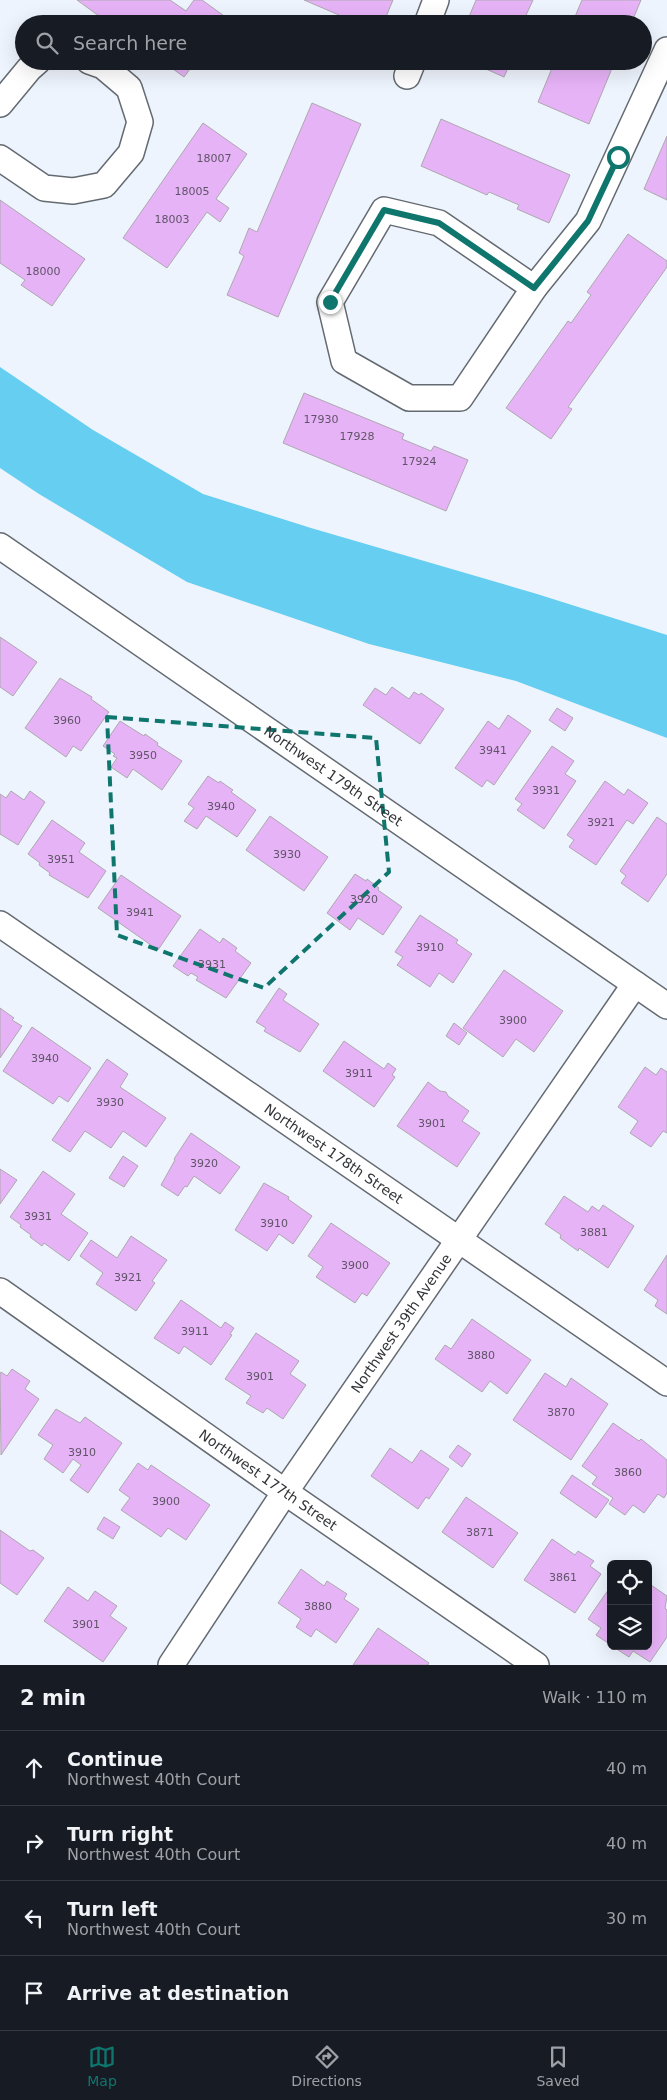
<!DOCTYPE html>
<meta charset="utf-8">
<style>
:root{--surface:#171b24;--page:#20242c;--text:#f1f3f6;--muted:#9ea1a6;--line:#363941;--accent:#0f766e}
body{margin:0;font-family:"DejaVu Sans",sans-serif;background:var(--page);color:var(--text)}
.controls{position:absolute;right:15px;bottom:15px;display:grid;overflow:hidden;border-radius:8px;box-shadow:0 5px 20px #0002}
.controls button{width:45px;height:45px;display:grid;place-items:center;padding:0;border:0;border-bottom:1px solid var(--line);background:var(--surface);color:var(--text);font:25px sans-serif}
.stop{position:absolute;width:15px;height:15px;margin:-11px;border:4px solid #0f766e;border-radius:50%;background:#fff}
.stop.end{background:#0f766e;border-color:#fff;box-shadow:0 1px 5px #0008}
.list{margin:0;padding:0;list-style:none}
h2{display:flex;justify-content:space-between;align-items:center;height:65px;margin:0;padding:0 20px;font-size:21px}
h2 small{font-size:16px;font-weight:400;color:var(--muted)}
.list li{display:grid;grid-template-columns:32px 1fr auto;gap:15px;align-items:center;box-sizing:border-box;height:75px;padding:0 20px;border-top:1px solid var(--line)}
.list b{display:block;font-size:19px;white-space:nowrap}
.list p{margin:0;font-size:16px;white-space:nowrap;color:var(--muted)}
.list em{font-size:16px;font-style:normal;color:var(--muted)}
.icon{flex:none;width:28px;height:28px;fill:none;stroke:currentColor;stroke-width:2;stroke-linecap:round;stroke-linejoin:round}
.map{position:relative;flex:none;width:667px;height:1665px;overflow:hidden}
.search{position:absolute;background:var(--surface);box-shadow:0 5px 20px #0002;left:15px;right:15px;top:15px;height:55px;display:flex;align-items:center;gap:12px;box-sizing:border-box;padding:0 18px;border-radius:28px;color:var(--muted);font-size:19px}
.sheet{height:365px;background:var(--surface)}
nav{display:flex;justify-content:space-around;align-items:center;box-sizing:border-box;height:70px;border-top:1px solid var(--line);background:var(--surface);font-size:14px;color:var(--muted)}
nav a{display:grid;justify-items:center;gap:2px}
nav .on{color:var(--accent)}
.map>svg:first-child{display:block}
</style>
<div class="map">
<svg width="667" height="1665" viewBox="0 0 667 1665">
<rect width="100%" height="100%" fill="#eef4fd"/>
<polygon fill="#65cef1" points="0,367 93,430 203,494 311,528 537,594 667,635 667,738 516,681 369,644 187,582 39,494 0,468"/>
<g fill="#e7b3f7" stroke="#ada8af">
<polygon points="77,0 170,0 186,11 194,0 202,0 227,18 223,24 110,24"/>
<polygon points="304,0 393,0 383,24 360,24"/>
<polygon points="476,0 533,0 522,24 466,24"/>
<polygon points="582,0 641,0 631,24 572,24"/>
<polygon points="162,61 196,61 184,77"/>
<polygon points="468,61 511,61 504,77"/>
<polygon points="555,61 615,61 589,124 538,102"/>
<polygon points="312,103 361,124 278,317 227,295 244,256 239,253 249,228 257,232"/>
<polygon points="441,119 570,175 549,223 517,209 519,205 489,192 487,195 421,166"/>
<polygon points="203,123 247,154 216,199 229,208 220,222 207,212 167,268 123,238"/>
<polygon points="667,136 667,200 644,189"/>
<polygon points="0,200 85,259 52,306 21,285 25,280 0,263"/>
<polygon points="628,234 667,261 667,267 568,407 572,409 551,439 506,408 568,321 571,323 591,295 587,292"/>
<polygon points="304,393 404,434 402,439 431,451 434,446 468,460 446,511 283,443"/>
<polygon points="0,637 37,662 13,696 0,687"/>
<polygon points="60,678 92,697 91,699 109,712 81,751 73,746 66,757 25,728"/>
<polygon points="392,687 409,699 414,692 419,695 421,693 444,709 420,744 363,705 375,688 386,695"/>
<polygon points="557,708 573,718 565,731 549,720"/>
<polygon points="508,715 531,731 494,785 487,780 482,787 455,768 488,721 499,729"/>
<polygon points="120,721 144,736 145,734 158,743 157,745 182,761 162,790 133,769 127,778 111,767 117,758 113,756 115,754 103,746"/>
<polygon points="552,746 574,761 565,774 576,781 544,829 517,810 522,804 515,799"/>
<polygon points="208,776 219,783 220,781 227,786 233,790 231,792 256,810 237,837 206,816 197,829 184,821 194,808 188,804"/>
<polygon points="605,781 624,795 628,789 648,803 633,824 627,820 596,865 569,847 574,840 567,835"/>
<polygon points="11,791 24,800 30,791 45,802 18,845 0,834 0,794 6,798"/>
<polygon points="270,816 328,857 304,891 246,850"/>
<polygon points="657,817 667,824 667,874 648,902 621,883 626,876 620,871"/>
<polygon points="52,820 85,843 79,852 106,871 88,898 49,875 50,873 39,865 40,863 28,854"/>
<polygon points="355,874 366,881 367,879 379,888 378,890 402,907 383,935 358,918 350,930 327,913"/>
<polygon points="121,875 181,916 158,950 98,908"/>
<polygon points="420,915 458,940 456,943 472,954 453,983 439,973 430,987 397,965 403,957 395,952"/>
<polygon points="200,929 220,943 223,938 237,948 235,951 251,963 226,998 196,980 198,977 191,973 188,976 173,966"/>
<polygon points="504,970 563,1011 534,1052 516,1039 503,1057 463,1028"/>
<polygon points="279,988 287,994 283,1000 319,1024 300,1052 264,1031 266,1028 256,1022"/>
<polygon points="0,1008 14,1018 12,1020 22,1026 0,1058"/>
<polygon points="454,1023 467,1033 459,1045 446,1036"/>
<polygon points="32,1027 91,1068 68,1102 59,1096 53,1104 3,1071"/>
<polygon points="344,1041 384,1069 388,1063 396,1069 392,1075 395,1077 374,1107 323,1071"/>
<polygon points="107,1059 128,1074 120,1087 166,1118 146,1147 123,1131 111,1148 85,1131 70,1152 52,1140"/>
<polygon points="645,1067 656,1075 661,1068 667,1072 667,1133 663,1131 651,1147 630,1133 638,1121 618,1107"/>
<polygon points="428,1082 440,1091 446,1092 448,1096 469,1111 462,1121 480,1133 457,1167 397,1126"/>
<polygon points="191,1133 240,1167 220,1194 194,1176 187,1187 185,1186 178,1196 161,1185 175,1160 174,1159"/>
<polygon points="123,1156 138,1166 124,1187 109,1178"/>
<polygon points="0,1169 17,1180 0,1204"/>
<polygon points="43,1171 75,1194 61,1214 88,1233 69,1261 44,1243 42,1246 30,1237 31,1235 20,1227 21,1225 10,1217"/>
<polygon points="264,1183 289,1197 288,1199 312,1216 293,1244 279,1234 267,1251 235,1230"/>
<polygon points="564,1196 588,1212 592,1206 599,1211 603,1205 634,1226 608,1268 579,1248 578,1251 560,1238 561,1235 545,1224"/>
<polygon points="331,1223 390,1263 367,1296 362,1293 355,1303 316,1277 323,1267 308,1256"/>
<polygon points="131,1236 167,1260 152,1281 155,1283 136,1311 96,1284 103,1273 80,1256 91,1240 117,1258"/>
<polygon points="667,1255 667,1314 655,1306 658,1300 644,1290"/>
<polygon points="181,1300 221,1328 225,1322 234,1328 230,1334 232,1335 211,1365 184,1346 179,1354 154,1338"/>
<polygon points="472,1319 531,1360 507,1394 490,1381 482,1392 435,1359 445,1345 451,1349"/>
<polygon points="256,1333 299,1361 290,1374 306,1385 283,1419 267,1408 263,1413 246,1403 251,1396 225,1379"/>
<polygon points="12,1369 30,1381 25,1389 39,1399 1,1455 0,1374 1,1372 7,1376"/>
<polygon points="545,1373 566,1387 571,1378 608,1404 571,1460 513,1420"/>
<polygon points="56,1409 80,1423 85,1417 122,1443 88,1493 70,1480 81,1465 73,1459 63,1473 44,1459 53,1445 38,1435"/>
<polygon points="613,1423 639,1441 641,1439 667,1460 667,1493 664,1498 658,1494 644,1513 633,1505 625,1515 609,1504 613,1498 592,1484 597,1477 582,1466"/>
<polygon points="458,1445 471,1454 462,1467 449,1457"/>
<polygon points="390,1448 412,1463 421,1450 449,1469 429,1499 426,1497 418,1509 371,1476"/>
<polygon points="138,1463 148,1470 151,1465 210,1505 186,1540 168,1528 161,1537 121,1510 130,1498 119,1490"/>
<polygon points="572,1475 609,1500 596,1518 560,1493"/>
<polygon points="466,1497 518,1533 493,1568 442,1532"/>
<polygon points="104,1517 120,1527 113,1539 97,1529"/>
<polygon points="0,1530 30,1551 33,1550 44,1558 17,1595 0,1583"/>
<polygon points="552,1539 575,1555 578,1551 594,1561 590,1566 601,1574 575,1613 524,1580"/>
<polygon points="301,1569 324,1586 327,1581 347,1594 344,1599 359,1609 336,1643 316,1629 311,1637 296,1627 301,1619 278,1603"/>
<polygon points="648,1583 667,1596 665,1608 667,1610 667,1637 650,1662 633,1651 629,1657 612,1646 648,1646"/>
<polygon points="611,1586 611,1645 596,1635 601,1628 588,1619"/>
<polygon points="68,1587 88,1601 95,1591 117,1606 110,1616 127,1628 103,1662 44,1621"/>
<polygon points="378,1628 429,1663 428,1665 353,1665"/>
</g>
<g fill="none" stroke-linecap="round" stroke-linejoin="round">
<g stroke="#646a71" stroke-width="28">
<g id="minor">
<polyline points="427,24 436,0"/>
<polyline points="407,76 413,61"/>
<polyline points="0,104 29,69 38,61"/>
<polyline points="0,158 44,188 73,191 104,185 131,153 140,122 129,88 103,66 89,61"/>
<polygon points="384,210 439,223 534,288 460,398 409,398 344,361 330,302"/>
<polyline points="534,288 588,221 667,50"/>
<path id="s1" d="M 0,546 L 667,1006"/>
<path id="s2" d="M 0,924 L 667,1383"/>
<path id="s3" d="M 0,1291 L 285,1492 L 536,1665"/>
<path id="s4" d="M 171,1665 L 285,1492 L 635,984"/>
</g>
</g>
<use href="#minor" stroke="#fff" stroke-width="25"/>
</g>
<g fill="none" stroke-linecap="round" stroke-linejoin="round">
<polyline stroke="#0f766e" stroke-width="6" points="330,302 384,210 439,223 534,288 588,221 618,157"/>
</g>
<path fill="none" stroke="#0f766e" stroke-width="4" stroke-dasharray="10 6" stroke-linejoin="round" d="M 107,717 L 376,738 L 389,872 L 264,988 L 117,935 Z"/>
<g text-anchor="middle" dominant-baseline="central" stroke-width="5" stroke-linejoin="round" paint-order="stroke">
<g font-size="11" fill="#5f5467">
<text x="214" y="158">18007</text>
<text x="192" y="191">18005</text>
<text x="172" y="219">18003</text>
<text x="43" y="271">18000</text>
<text x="321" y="419">17930</text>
<text x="357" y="436">17928</text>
<text x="419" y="461">17924</text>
<text x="67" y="720">3960</text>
<text x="493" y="750">3941</text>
<text x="143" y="755">3950</text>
<text x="546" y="790">3931</text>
<text x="221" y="806">3940</text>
<text x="601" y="822">3921</text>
<text x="287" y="854">3930</text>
<text x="61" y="859">3951</text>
<text x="364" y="899">3920</text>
<text x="140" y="912">3941</text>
<text x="430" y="947">3910</text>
<text x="212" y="964">3931</text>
<text x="513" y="1020">3900</text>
<text x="45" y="1058">3940</text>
<text x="359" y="1073">3911</text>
<text x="110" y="1102">3930</text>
<text x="432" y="1123">3901</text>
<text x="204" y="1163">3920</text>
<text x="38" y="1216">3931</text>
<text x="274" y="1223">3910</text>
<text x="594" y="1232">3881</text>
<text x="355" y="1265">3900</text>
<text x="128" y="1277">3921</text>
<text x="195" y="1331">3911</text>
<text x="481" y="1355">3880</text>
<text x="260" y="1376">3901</text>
<text x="561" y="1412">3870</text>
<text x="82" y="1452">3910</text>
<text x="628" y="1472">3860</text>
<text x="166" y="1501">3900</text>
<text x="480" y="1532">3871</text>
<text x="563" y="1577">3861</text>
<text x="318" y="1606">3880</text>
<text x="86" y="1624">3901</text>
</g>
<g font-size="14" fill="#323437" stroke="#fff">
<text stroke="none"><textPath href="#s1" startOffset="405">Northwest 179th Street</textPath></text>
<text stroke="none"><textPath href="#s2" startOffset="405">Northwest 178th Street</textPath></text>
<text stroke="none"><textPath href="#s4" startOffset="412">Northwest 39th Avenue</textPath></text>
<text stroke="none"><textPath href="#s3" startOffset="328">Northwest 177th Street</textPath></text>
</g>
</g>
</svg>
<div class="controls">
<button><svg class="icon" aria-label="locate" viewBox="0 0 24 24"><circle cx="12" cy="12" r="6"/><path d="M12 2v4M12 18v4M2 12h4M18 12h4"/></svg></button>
<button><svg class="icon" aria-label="layers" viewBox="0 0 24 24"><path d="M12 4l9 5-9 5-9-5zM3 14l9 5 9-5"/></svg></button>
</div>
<div class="stop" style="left:618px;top:157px"></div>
<div class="stop end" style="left:330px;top:302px"></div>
<div class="search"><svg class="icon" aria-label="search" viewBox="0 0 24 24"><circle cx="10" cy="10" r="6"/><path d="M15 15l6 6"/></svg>Search here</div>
</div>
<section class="sheet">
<h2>2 min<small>Walk · 110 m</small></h2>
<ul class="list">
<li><svg class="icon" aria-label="ahead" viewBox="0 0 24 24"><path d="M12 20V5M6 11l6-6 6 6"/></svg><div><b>Continue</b><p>Northwest 40th Court</p></div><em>40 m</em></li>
<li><svg class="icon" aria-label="right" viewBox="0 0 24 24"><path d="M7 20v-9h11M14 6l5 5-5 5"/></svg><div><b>Turn right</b><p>Northwest 40th Court</p></div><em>40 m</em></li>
<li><svg class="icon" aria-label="left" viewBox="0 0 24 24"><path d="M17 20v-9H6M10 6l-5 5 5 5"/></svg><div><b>Turn left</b><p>Northwest 40th Court</p></div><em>30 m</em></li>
<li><svg class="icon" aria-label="arrive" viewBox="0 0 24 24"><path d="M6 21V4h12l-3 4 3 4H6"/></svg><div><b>Arrive at destination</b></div></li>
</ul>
</section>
<nav>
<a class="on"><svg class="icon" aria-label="map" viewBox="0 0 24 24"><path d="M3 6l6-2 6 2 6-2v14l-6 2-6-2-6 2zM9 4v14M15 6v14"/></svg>Map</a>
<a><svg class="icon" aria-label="directions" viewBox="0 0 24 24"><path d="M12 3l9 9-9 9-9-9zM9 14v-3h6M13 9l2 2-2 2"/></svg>Directions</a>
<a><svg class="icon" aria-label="saved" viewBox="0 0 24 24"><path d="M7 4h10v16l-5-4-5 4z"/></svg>Saved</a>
</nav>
